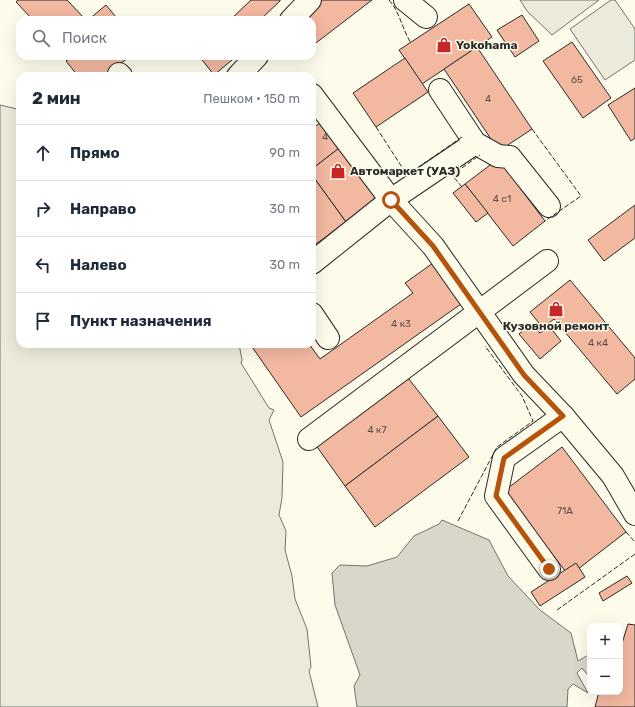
<!DOCTYPE html>
<html lang="ru">
<meta charset="utf-8">
<style>
:root{--surface:#fff;--page:#f6f6f7;--text:#1f2937;--muted:#747a83;--line:#e0e1e3}
body{margin:0;font-family:Rubik,sans-serif;background:var(--page);color:var(--text)}
.controls{position:absolute;right:12px;bottom:12px;display:grid;overflow:hidden;border-radius:8px;box-shadow:0 4px 16px #0002}
.controls button{width:36px;height:36px;display:grid;place-items:center;padding:0;border:0;border-bottom:1px solid var(--line);background:var(--surface);color:var(--text);font:20px sans-serif}
.stop{position:absolute;width:12px;height:12px;margin:-9px;border:3px solid #b45309;border-radius:50%;background:#fff}
.stop.end{background:#b45309;border-color:#fff;box-shadow:0 1px 4px #0008}
.list{margin:0;padding:0;list-style:none}
h2{display:flex;justify-content:space-between;align-items:center;height:52px;margin:0;padding:0 16px;font-size:17px}
h2 small{font-size:13px;font-weight:400;color:var(--muted)}
.list li{display:grid;grid-template-columns:26px 1fr auto;gap:12px;align-items:center;box-sizing:border-box;height:56px;padding:0 16px;border-top:1px solid var(--line)}
.list b{display:block;font-size:15px;white-space:nowrap}
.list em{font-size:13px;font-style:normal;color:var(--muted)}
.icon{flex:none;width:22px;height:22px;fill:none;stroke:currentColor;stroke-width:2;stroke-linecap:round;stroke-linejoin:round}
.map{position:relative;flex:none;width:635px;height:707px;overflow:hidden}
.search{position:absolute;background:var(--surface);box-shadow:0 4px 16px #0002;left:16px;top:16px;width:300px;height:44px;display:flex;align-items:center;gap:10px;box-sizing:border-box;padding:0 14px;border-radius:12px;color:var(--muted);font-size:15px}
.panel{position:absolute;background:var(--surface);box-shadow:0 4px 16px #0002;left:16px;top:72px;width:300px;height:276px;border-radius:12px}
.map>svg:first-child{display:block}
</style>
<div class="map">
<svg width="635" height="707" viewBox="0 0 635 707">
<rect width="100%" height="100%" fill="#fdfbea"/>
<g fill="#ecebdb" stroke="#74746e">
<polygon points="520,0 599,0 552,35 527,11"/>
<polygon points="611,0 615,0 635,29 635,60 605,80 570,29"/>
<polygon points="0,105 17,109 20,112 20,344 239,344 242,360 241,363 269,408 274,410 269,420 283,462 282,498 279,515 286,531 285,550 292,576 295,599 307,629 311,667 309,671 318,707 0,707"/>
</g>
<polygon fill="#d8d7c9" stroke="#74746e" points="442,520 489,540 508,576 540,610 571,633 578,661 590,654 590,678 582,668 577,673 588,693 573,684 568,689 567,707 357,707 354,686 360,675 335,605 332,573 340,565 367,566 397,557 414,536 439,524"/>
<g fill="#f2b8a0" stroke="#2b2b2b">
<polygon points="18,0 67,0 86,20 33,20 16,2"/>
<polygon points="251,0 280,0 280,1 260,20 230,20"/>
<polygon points="320,0 372,0 312,46 312,20 294,20"/>
<polygon points="469,4 492,37 422,84 399,50"/>
<polygon points="106,5 116,17 113,20 88,20"/>
<polygon points="522,15 539,41 515,57 497,30"/>
<polygon points="572,42 611,98 583,118 543,61"/>
<polygon points="477,47 532,129 499,151 444,69"/>
<polygon points="73,56 131,56 103,76 78,76 66,61"/>
<polygon points="199,56 228,56 232,60 214,75"/>
<polygon points="405,58 428,92 376,127 353,93"/>
<polygon points="635,88 635,138 631,141 608,105"/>
<polygon points="324,120 343,145 312,169 312,129"/>
<polygon points="343,145 381,196 346,222 312,175 312,169"/>
<polygon points="498,159 545,221 513,246 465,184"/>
<polygon points="312,175 346,222 312,247"/>
<polygon points="465,184 488,213 476,222 453,193"/>
<polygon points="635,205 635,238 604,261 588,240"/>
<polygon points="433,263 461,304 301,417 250,344 309,344 320,359 413,293 405,283"/>
<polygon points="570,280 635,358 635,379 617,394 554,319 543,328 530,312"/>
<polygon points="531,324 540,333 549,326 561,341 540,359 519,334"/>
<polygon points="408,378 438,416 345,486 315,444"/>
<polygon points="438,416 469,457 375,527 345,486"/>
<polygon points="562,447 626,532 569,576 504,491"/>
<polygon points="576,563 585,577 540,606 531,592"/>
<polygon points="627,576 632,583 603,601 599,593"/>
<polygon points="628,624 635,625 635,707 595,707 599,692 620,692 620,650"/>
</g>
<g fill="none" stroke-linecap="round" stroke-linejoin="round">
<g stroke="#2b2b2b" stroke-width="24">
<g id="minor">
<polyline points="405,0 426,17"/>
<polyline points="291,20 310,0"/>
<polyline points="119,74 121,76"/>
<polyline points="238,76 257,56"/>
<polyline points="440,90 475,143 498,156 510,157 549,206"/>
<polyline points="312,95 391,200 433,246 524,375 563,416 613,476 635,514"/>
<polyline points="312,263 391,200 475,143"/>
<polyline points="312,314 328,338"/>
<polyline points="309,439 547,261"/>
<polyline points="549,569 496,496 504,458 563,416"/>
</g>
</g>
<use href="#minor" stroke="#fdfbea" stroke-width="22"/>
<g stroke="#2b2b2b" stroke-width="1" stroke-dasharray="5 2" stroke-linecap="butt">
<path d="M 389,0 C 400,12 402,29 411,43"/>
<polyline points="376,127 407,175 462,137"/>
<polyline points="532,129 581,196 545,221"/>
<polyline points="462,187 452,175 480,155"/>
<polyline points="458,521 497,447 533,421 522,396 485,346"/>
<polyline points="626,532 635,542"/>
<polyline points="557,610 635,554"/>
</g>
</g>
<g fill="none" stroke-linecap="round" stroke-linejoin="round">
<polyline stroke="#b45309" stroke-width="5" points="391,200 433,246 524,375 563,416 504,458 496,496 549,569"/>
</g>
<defs>
<g id="shop-bare" transform="scale(1.2)"><path d="M-5-2.5h2.3a2.7 3.5 0 0 1 5.4 0H5L5.5 6h-11ZM-1.5-2.5h3a1.5 2.3 0 0 0-3 0Z" fill="#c62828" stroke="#fdfbea" stroke-width="2.5" paint-order="stroke"/></g>
</defs>
<g fill-rule="evenodd">
<use href="#shop-bare" x="444" y="45"/>
<use href="#shop-bare" x="338" y="171"/>
<use href="#shop-bare" x="556" y="309"/>
</g>
<g text-anchor="middle" dominant-baseline="central" stroke-width="3" stroke-linejoin="round" paint-order="stroke">
<g font-size="10" fill="#5d4e48">
<text x="577" y="80">65</text>
<text x="488" y="99">4</text>
<text x="325" y="137">4</text>
<text x="502" y="199">4 с1</text>
<text x="401" y="324">4 к3</text>
<text x="598" y="343">4 к4</text>
<text x="377" y="430">4 к7</text>
<text x="565" y="511">71А</text>
</g>
<g font-size="12" font-weight="bold" fill="#2b2b2b" stroke="#fdfbea" text-anchor="start">
<text x="456" y="45">Yokohama</text>
<text x="350" y="171">Автомаркет (УАЗ)</text>
<text x="556" y="326" text-anchor="middle">Кузовной ремонт</text>
</g>
</g>
</svg>
<div class="controls">
<button>+</button>
<button>−</button>
</div>
<div class="stop" style="left:391px;top:200px"></div>
<div class="stop end" style="left:549px;top:569px"></div>
<div class="search"><svg class="icon" aria-label="search" viewBox="0 0 24 24"><circle cx="10" cy="10" r="6"/><path d="M15 15l6 6"/></svg>Поиск</div>
<section class="panel">
<h2>2 мин<small>Пешком · 150 m</small></h2>
<ul class="list">
<li><svg class="icon" aria-label="ahead" viewBox="0 0 24 24"><path d="M12 20V5M6 11l6-6 6 6"/></svg><div><b>Прямо</b></div><em>90 m</em></li>
<li><svg class="icon" aria-label="right" viewBox="0 0 24 24"><path d="M7 20v-9h11M14 6l5 5-5 5"/></svg><div><b>Направо</b></div><em>30 m</em></li>
<li><svg class="icon" aria-label="left" viewBox="0 0 24 24"><path d="M17 20v-9H6M10 6l-5 5 5 5"/></svg><div><b>Налево</b></div><em>30 m</em></li>
<li><svg class="icon" aria-label="arrive" viewBox="0 0 24 24"><path d="M6 21V4h12l-3 4 3 4H6"/></svg><div><b>Пункт назначения</b></div></li>
</ul>
</section>
</div>
